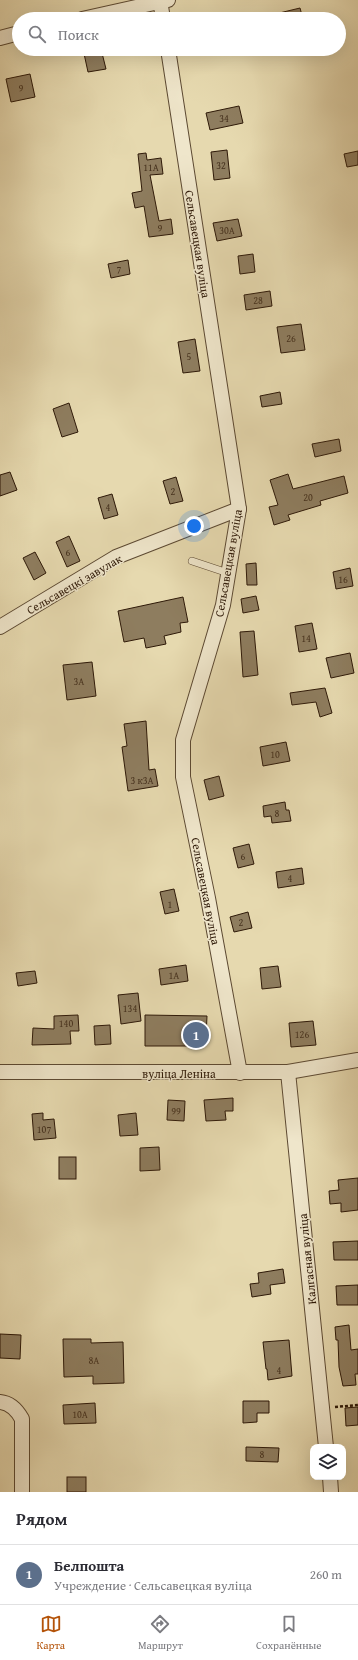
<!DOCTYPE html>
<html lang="ru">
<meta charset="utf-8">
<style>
:root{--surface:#fff;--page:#f2f2f3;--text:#2b2b33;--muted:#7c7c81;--line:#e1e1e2;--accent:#b45309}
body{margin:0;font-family:"Gentium Book Plus",serif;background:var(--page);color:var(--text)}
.controls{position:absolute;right:12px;bottom:12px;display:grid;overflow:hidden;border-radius:8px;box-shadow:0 4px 16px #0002}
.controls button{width:36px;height:36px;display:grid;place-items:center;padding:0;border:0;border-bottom:1px solid var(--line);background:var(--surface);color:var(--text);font:20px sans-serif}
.you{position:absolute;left:194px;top:526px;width:14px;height:14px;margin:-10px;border:3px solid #fff;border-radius:50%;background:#1a73e8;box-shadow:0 0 0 6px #1a73e833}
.badge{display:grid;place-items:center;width:26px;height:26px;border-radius:50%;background:var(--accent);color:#fff;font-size:13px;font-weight:700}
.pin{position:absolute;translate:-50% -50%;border:2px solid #fff;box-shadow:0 1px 4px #0006}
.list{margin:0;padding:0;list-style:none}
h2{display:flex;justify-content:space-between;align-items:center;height:52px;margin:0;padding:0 16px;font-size:17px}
h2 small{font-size:13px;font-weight:400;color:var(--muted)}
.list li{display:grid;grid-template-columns:26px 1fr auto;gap:12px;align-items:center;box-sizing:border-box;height:60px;padding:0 16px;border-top:1px solid var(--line)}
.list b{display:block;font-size:15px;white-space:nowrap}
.list p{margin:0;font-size:13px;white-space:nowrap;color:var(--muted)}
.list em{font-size:13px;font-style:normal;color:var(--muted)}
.icon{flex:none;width:22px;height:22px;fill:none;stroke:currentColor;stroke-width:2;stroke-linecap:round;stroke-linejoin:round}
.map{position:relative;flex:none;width:358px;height:1492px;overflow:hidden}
.search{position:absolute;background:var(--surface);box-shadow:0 4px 16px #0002;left:12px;right:12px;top:12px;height:44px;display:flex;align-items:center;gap:10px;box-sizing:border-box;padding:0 14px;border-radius:22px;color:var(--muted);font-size:15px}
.sheet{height:112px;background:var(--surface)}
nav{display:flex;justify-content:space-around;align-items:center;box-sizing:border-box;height:56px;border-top:1px solid var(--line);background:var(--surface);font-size:11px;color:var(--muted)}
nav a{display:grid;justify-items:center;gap:2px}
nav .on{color:var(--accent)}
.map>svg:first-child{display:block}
</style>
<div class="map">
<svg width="358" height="1492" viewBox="0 0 358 1492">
<rect width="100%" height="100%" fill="#e6d9af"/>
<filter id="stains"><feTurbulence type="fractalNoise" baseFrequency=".005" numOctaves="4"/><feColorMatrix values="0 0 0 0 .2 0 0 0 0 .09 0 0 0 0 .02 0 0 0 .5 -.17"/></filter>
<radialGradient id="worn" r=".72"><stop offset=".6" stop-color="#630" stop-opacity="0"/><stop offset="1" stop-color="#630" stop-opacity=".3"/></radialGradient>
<g fill="#8e7d5f" stroke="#2e1908">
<polygon points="300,8 303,19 272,19 271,15"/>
<polygon points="83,49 101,49 106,69 88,72"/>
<polygon points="30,74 35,97 11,102 6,79"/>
<polygon points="239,106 243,123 210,130 206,113"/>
<polygon points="227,150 230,178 214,180 211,152"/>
<polygon points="358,151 358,165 347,167 344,154"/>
<polygon points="146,153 147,160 161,158 163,174 150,175 159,221 171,219 173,234 149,237 144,206 135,208 132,193 142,191 138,154"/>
<polygon points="238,219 242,236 217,241 213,223"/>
<polygon points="253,254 255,272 240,274 238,256"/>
<polygon points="128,260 130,274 111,278 108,264"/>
<polygon points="270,291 272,306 246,310 244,295"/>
<polygon points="301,324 305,350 281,353 277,327"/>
<polygon points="195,339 200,371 183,373 178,342"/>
<polygon points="280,392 282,404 262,407 260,396"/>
<polygon points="69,403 78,432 62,437 53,409"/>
<polygon points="339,439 341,451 315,457 312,444"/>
<polygon points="10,472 17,490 0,496 0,475"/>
<polygon points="288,474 293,489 344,476 348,493 320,501 321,505 288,515 290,520 274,525 269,507 278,505 270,480"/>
<polygon points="176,477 183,501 170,504 163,481"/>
<polygon points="112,494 118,515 104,519 98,498"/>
<polygon points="69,536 80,561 67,567 56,542"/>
<polygon points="35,552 46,573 34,580 23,558"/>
<polygon points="256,563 257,585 247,585 246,564"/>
<polygon points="350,568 353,586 336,589 333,572"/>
<polygon points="256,596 259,610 243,613 241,599"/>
<polygon points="183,597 188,622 180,623 181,632 164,636 166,644 146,648 144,638 124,642 118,611"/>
<polygon points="312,623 317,649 299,652 295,626"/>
<polygon points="254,631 258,675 243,677 240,632"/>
<polygon points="350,653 354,673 331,678 326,658"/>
<polygon points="92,662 96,696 67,700 63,665"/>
<polygon points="325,688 332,713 320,717 316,702 292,705 290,693"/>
<polygon points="146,721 149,770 155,769 158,786 128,791 122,747 127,746 124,724"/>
<polygon points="286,742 290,761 263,766 260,747"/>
<polygon points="219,776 224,796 209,800 204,780"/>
<polygon points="285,802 286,810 289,810 291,821 272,823 271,816 264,817 263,806"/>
<polygon points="249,844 254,864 238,868 233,848"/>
<polygon points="302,868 304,884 278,888 276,872"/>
<polygon points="174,889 179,911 165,914 160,892"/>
<polygon points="248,912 252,928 234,932 230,917"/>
<polygon points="186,965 188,981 161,985 159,969"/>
<polygon points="278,966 281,987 262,989 260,968"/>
<polygon points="35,971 37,983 18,986 16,973"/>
<polygon points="138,993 141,1021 121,1024 118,995"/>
<polygon points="78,1015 79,1031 70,1031 71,1044 32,1045 33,1028 54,1029 54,1016"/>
<polygon points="145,1015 207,1016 206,1037 189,1037 189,1046 145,1046"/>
<polygon points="313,1021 316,1045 291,1047 289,1023"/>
<polygon points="110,1025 111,1044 95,1045 94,1026"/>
<polygon points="233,1098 233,1111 225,1111 226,1120 206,1121 204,1100"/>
<polygon points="168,1100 185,1101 184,1121 167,1120"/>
<polygon points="43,1113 43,1120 54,1119 56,1138 34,1140 32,1114"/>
<polygon points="136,1113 138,1135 120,1136 118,1115"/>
<polygon points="159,1147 160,1170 140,1171 140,1148"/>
<rect x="59" y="1157" width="17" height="22"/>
<polygon points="358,1178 358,1210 341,1212 341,1203 330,1204 329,1191 339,1190 338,1180"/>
<polygon points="358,1241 358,1260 334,1260 333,1242"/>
<polygon points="283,1269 285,1283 270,1285 271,1294 252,1297 250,1284 259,1283 258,1273"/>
<polygon points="358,1285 358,1305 337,1305 336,1286"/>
<polygon points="349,1325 351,1350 358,1349 358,1374 355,1374 356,1385 343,1386 339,1367 338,1340 336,1340 335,1327"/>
<polygon points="0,1334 21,1335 20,1359 0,1358"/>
<polygon points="63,1339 91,1339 91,1343 123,1342 124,1383 93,1384 93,1376 64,1377"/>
<polygon points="289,1340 292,1376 268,1380 267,1369 266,1369 263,1342"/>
<polygon points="243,1401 269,1401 269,1413 257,1413 257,1422 243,1423"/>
<polygon points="95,1403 96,1423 64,1424 63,1405"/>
<polygon points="358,1407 358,1425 346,1426 345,1408"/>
<polygon points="246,1447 279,1448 278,1462 246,1461"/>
<rect x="67" y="1477" width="19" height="15"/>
</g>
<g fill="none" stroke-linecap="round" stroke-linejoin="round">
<g stroke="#5c4932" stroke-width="8">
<polyline id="lane" points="192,561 228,573"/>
</g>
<g stroke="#5c4932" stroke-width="16">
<g id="street">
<polyline points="160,0 163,19"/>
<polyline points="82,19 168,0"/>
<polyline points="0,38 19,33"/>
<polyline points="168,49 239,509 223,605 183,740 183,777 208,898 240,1073"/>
<polyline points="0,627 116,557 239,509"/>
<polyline points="0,1072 288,1072 358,1060"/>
<polyline points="288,1072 326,1447"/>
<path d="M 0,1402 C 11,1403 17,1410 22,1419 L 22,1492"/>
<polyline points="330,1477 331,1492"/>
</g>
</g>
<polyline stroke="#2e1908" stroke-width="2.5" stroke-dasharray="3 2" stroke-linecap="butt" points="335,1407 358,1405"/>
<use href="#lane" stroke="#efe6cb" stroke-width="7"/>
<use href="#street" stroke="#efe6cb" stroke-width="14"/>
</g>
<g text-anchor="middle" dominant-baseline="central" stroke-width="3" stroke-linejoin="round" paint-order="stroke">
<g font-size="10" fill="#46321e">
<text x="21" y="88">9</text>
<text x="224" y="118">34</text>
<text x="221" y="165">32</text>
<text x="151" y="167">11А</text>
<text x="160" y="228">9</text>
<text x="227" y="230">30А</text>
<text x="119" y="269">7</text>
<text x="258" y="300">28</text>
<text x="291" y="338">26</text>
<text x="189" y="356">5</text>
<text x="173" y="491">2</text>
<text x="308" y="497">20</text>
<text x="108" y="507">4</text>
<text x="68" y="552">6</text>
<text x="343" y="579">16</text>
<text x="306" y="638">14</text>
<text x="79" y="681">3А</text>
<text x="275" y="754">10</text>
<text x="142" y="780">3 к3А</text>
<text x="277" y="813">8</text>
<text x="243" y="856">6</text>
<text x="290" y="878">4</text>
<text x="170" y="904">1</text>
<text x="241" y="922">2</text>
<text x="174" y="975">1А</text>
<text x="130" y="1008">134</text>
<text x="66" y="1023">140</text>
<text x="302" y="1034">126</text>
<text x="176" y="1111">99</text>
<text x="44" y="1129">107</text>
<text x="94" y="1360">8А</text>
<text x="279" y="1370">4</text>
<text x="80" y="1414">10А</text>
<text x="262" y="1454">8</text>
</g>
<g font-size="12" fill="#2e1908" stroke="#efe6cb">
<text transform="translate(198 244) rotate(81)">Сельсавецкая вуліца</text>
<text transform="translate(228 563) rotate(-80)">Сельсавецкая вуліца</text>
<text transform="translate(74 584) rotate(-30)">Сельсавецкі завулак</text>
<text transform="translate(206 891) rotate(79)">Сельсавецкая вуліца</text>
<text x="179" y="1073">вуліца Леніна</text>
<text transform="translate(307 1259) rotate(-96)">Калгасная вуліца</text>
</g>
</g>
<rect width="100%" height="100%" filter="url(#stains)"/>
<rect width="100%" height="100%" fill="url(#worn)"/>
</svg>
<div class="controls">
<button><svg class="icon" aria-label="layers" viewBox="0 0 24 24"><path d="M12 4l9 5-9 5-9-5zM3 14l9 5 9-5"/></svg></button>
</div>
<div class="you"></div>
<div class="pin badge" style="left:196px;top:1035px;background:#5c6f8a">1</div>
<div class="search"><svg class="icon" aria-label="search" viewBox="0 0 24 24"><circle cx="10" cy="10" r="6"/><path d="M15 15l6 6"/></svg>Поиск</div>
</div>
<section class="sheet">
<h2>Рядом<small></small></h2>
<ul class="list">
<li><span class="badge" style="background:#5c6f8a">1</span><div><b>Белпошта</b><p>Учреждение · Сельсавецкая вуліца</p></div><em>260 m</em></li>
</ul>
</section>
<nav>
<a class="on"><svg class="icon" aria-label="map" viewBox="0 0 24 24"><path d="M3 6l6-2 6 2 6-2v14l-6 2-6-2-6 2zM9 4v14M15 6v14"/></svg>Карта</a>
<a><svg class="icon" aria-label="directions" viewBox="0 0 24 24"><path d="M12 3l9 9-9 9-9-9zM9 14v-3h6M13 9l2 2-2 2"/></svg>Маршрут</a>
<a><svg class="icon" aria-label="saved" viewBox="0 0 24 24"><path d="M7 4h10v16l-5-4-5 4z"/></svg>Сохранённые</a>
</nav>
